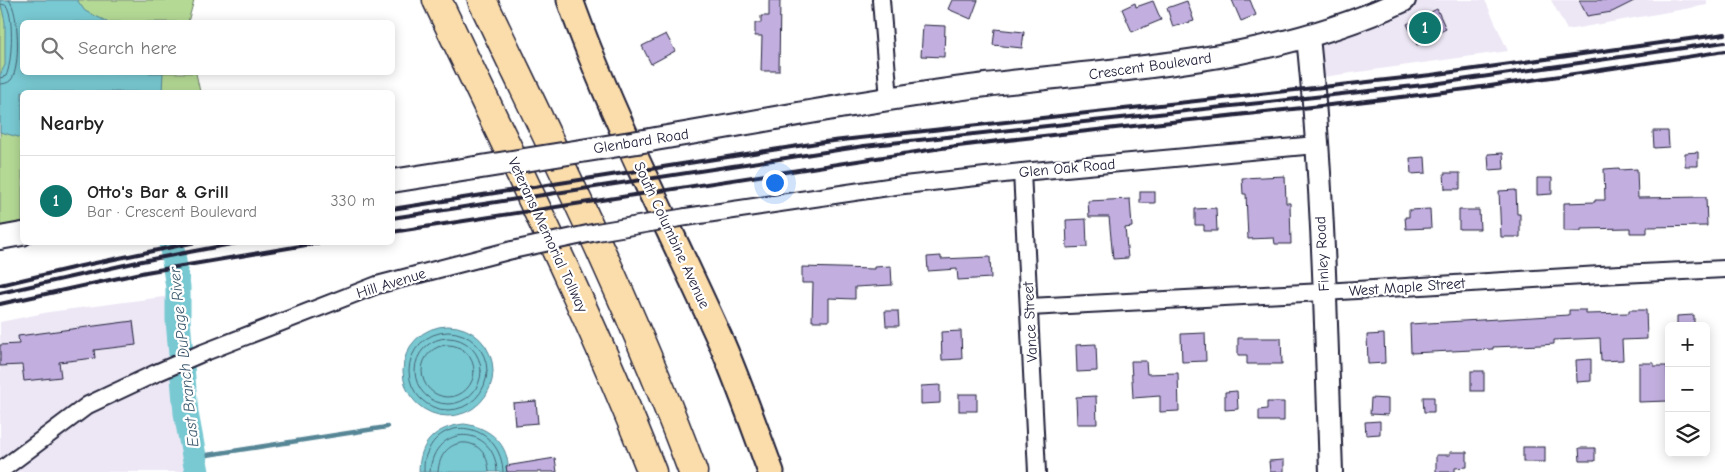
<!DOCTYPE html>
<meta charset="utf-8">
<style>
:root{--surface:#fff;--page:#f6f6f6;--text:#222;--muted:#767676;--line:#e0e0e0;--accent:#0f766e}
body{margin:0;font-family:"Comic Neue",sans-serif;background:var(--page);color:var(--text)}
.controls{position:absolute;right:15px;bottom:15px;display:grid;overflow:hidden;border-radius:8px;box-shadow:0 2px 12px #0003}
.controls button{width:45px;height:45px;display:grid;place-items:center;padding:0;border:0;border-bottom:1px solid var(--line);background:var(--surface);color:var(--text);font:25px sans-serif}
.you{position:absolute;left:774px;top:182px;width:18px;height:18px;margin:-12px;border:4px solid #fff;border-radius:50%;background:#1a73e8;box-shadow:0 0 0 8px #1a73e833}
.badge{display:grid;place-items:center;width:32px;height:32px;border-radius:50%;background:var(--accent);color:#fff;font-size:16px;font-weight:700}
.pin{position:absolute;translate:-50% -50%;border:2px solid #fff;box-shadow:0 1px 5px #0006}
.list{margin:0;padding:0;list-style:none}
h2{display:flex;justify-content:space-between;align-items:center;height:65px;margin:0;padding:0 20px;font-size:21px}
h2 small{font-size:16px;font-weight:400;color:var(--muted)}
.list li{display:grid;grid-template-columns:32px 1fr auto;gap:15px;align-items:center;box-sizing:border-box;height:90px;padding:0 20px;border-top:1px solid var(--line)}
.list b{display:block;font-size:19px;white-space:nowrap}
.list p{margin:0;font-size:16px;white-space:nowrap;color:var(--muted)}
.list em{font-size:16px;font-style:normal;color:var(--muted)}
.icon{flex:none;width:28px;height:28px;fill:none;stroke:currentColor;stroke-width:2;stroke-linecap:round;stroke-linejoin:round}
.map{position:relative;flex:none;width:1725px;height:472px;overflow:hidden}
.search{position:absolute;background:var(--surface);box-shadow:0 2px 12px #0003;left:20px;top:20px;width:375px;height:55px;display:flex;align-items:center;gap:12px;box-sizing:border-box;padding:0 18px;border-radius:8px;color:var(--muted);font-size:19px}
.panel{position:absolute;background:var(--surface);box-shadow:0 2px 12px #0003;left:20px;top:90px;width:375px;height:155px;border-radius:8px}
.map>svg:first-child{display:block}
</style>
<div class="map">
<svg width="1725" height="472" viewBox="0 0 1725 472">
<rect width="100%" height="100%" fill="#fff"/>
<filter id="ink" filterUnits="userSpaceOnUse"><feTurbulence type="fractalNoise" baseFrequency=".02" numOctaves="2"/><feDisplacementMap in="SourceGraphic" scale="10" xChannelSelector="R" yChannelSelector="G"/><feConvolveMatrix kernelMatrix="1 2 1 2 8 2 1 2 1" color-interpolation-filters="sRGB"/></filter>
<g filter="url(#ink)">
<g fill="#ede7f5">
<polygon points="1411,0 1485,0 1508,51 1316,78 1313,41"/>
<polygon points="1551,0 1707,0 1707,5 1567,30"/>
<polygon points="178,295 178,320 186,413 197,472 0,472 0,322 49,312"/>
</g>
<polygon fill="#b4d995" stroke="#6b7e68" points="0,0 194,0 188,22 22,22 22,72 196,73 200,92 22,92 22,223 0,227"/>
<g fill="#79c9d2" stroke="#568696">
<polygon points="0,0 77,0 85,11 108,22 22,22 22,72 163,73 162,92 22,92 22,138 0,132 0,75 5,65 5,22"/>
<circle cx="448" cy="371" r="45"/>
<path d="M 464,424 C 490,427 510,445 508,472 L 419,472 C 419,442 436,427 464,424 Z"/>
</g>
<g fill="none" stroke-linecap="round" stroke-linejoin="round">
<g stroke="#456577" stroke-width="1">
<path d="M 0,4 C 4,5 5,4 7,7 C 14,19 12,64 6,76 L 0,78"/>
<path d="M 0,84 C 4,84 8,83 11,80 C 21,68 19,11 9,0"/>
<circle cx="448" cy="371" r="39"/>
<circle cx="448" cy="371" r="33"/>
<circle cx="448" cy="371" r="26"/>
<path d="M 424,472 C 424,465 424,459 427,453 C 444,411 502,426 503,472"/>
<path d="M 430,472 C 433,422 496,424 497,472"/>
<path d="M 438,472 C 440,433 488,433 489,472"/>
</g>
<polyline stroke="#568696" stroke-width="4.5" points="194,457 387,427"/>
<polyline stroke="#79c9d2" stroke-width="25" points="171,242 178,287 178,320 186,413 197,472"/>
</g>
<g fill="#c2afdf" stroke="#22223b">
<polygon points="769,0 780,0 779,71 761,71 762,36 755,36 755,23 761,23 761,16 769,16"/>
<polygon points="952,0 978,0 971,19 948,9"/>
<polygon points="1232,0 1250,0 1256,15 1241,21"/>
<polygon points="1579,0 1636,0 1612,12 1587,16"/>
<polygon points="1153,1 1161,20 1132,32 1122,9 1135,3 1136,7"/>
<polygon points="1187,1 1194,21 1173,27 1167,8"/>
<polygon points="1437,9 1446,29 1432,36 1433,38 1417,45 1407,24"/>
<polygon points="923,25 945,26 944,57 921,56"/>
<polygon points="995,29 1024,32 1022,48 993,45"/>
<polygon points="666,34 675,51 651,64 642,46"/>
<polygon points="1653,131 1668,131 1669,147 1654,148"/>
<polygon points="1698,152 1698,166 1685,166 1685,153"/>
<polygon points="1503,153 1504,169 1489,170 1488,154"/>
<polygon points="1425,157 1426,173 1411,174 1410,158"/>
<polygon points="1619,168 1619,170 1637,169 1638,198 1706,197 1707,226 1647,227 1647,233 1630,233 1630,228 1581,229 1581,231 1564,231 1564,203 1595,202 1595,200 1605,200 1604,169"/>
<polygon points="1444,173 1460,173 1460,189 1445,189"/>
<polygon points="1285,176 1286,203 1290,203 1291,244 1275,244 1274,238 1248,239 1246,194 1243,194 1242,178"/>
<polygon points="1537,178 1552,178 1552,194 1537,195"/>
<polygon points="1516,190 1517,214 1520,214 1520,237 1501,237 1499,191"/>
<rect x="1140" y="192" width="15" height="11"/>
<polygon points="1130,199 1132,227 1125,228 1128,258 1113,259 1109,217 1089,217 1088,201"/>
<polygon points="1216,208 1217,231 1204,231 1204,225 1195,225 1195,209"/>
<polygon points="1430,209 1431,228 1406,229 1405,217 1409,217 1409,210"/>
<polygon points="1459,210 1479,210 1480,229 1459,229"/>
<polygon points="1086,219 1087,247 1067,248 1066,220"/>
<polygon points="941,256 941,259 990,257 991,278 958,280 957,269 928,271 927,257"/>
<polygon points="891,266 892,285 855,287 855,299 829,298 829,321 812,321 813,283 802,283 802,267 874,269 874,267"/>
<polygon points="1569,310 1586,310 1586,314 1629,313 1629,310 1646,310 1647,339 1622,340 1623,360 1601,361 1600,338 1554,340 1554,344 1541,345 1493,347 1493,349 1411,353 1410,324 1569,315"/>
<polygon points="885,311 898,311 899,326 886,326"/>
<polygon points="1694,315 1694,326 1677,326 1677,316"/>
<polygon points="133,321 136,345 94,350 95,358 59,362 61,377 24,381 22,365 0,366 0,345 19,344 18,336"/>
<polygon points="961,331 962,359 942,360 941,332"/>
<polygon points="1205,333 1206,361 1182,362 1181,334"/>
<polygon points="1384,334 1385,363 1368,364 1367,335"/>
<polygon points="1238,338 1281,338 1282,364 1247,364 1247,355 1238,355"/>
<polygon points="1096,344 1097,371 1077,372 1076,345"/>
<polygon points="1591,359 1591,381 1577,382 1576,360"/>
<polygon points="1131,361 1146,361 1147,374 1178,373 1179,411 1160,412 1160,396 1133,398"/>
<polygon points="1639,363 1654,363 1654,366 1667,366 1668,401 1639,402"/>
<rect x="1471" y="371" width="13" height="20"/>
<polygon points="940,385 940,403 921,404 921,386"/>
<polygon points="1237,391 1238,409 1225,410 1225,392"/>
<rect x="959" y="394" width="18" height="17"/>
<polygon points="1096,396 1097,424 1077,424 1076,397"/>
<polygon points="1423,397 1434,397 1434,412 1424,412"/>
<polygon points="1371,398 1388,399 1388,415 1370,414"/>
<polygon points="536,401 538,423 515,425 513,403"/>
<polygon points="1267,402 1284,402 1284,421 1259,421 1259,410 1267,409"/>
<polygon points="1380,421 1380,434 1366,435 1365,422"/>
<rect x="1523" y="447" width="22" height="15"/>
<polygon points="1579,448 1595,448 1595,461 1580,461"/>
<polygon points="1450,452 1467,452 1467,467 1455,468 1455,472 1436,472 1436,455 1450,455"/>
<polygon points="555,458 557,472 507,472 506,466"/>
<polygon points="1284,460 1284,472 1270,472 1269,461"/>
</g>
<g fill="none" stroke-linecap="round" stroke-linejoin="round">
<g stroke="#22223b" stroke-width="20">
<g id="street">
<polyline points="881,0 889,99"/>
<polyline points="1022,172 1037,472"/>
<polyline points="686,217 895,186 1022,172 1316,145"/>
<polyline points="1029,307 1324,292 1600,275 1725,269"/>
<polyline points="0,471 88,405 156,373 200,354 377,285 512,250"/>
</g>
</g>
<g stroke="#22223b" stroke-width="26">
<g id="secondary">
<path d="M 1308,37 C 1323,181 1326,327 1331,472"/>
<path d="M 650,140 C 762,121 874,99 986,85 C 1129,67 1271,63 1404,0"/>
<polyline points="392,181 475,168"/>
<polyline points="0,238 22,234"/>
</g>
</g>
<g stroke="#22223b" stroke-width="29">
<path id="primary" d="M 570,0 C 612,118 671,230 722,344 C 740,386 755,429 771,472"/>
</g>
<g stroke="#22223b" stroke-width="31">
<g id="highway">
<path d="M 437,0 C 511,156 589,311 652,472"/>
<path d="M 482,0 C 556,155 633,310 693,472"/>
</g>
</g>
<use href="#street" stroke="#fff" stroke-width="16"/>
<use href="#secondary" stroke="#fff" stroke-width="22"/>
<use href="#primary" stroke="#fbddab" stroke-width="25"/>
<use href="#highway" stroke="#fbddab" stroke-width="28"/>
<g stroke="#22223b" stroke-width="4">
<polyline points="392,209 824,142 1431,75 1725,34"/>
<polyline points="392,218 864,146 1433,84 1725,42"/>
<path d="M 392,232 L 942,148 C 1106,127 1270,113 1435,93 C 1532,81 1628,66 1725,51"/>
<polyline points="0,285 81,266 196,242"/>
<polyline points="0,293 142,261 242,242"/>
<polyline points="0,304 146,272 324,242"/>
</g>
<g stroke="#22223b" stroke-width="20" stroke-linecap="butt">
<polyline id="street-bridge" points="512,250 597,232 686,217"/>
</g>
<g stroke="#22223b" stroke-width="26" stroke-linecap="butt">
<polyline id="secondary-bridge" points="475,168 650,140"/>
</g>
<use href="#street-bridge" stroke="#fff" stroke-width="16"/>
<use href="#secondary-bridge" stroke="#fff" stroke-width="22"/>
</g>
</g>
<g text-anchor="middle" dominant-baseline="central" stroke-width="4.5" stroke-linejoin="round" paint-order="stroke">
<g font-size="15" fill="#22223b" stroke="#fff">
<text transform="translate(1150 66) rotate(-8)">Crescent Boulevard</text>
<text transform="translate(641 141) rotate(-9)">Glenbard Road</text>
<text transform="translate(1067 168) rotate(-5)">Glen Oak Road</text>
<text transform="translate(548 235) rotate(65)">Veterans Memorial Tollway</text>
<text transform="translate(672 235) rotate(65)">South Columbine Avenue</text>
<text transform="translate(1322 254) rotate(-93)">Finley Road</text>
<text transform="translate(391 283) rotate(-17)">Hill Avenue</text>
<text transform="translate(1407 287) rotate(-4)">West Maple Street</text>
<text transform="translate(1030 322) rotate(-93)">Vance Street</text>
</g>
<g font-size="16" font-style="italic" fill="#405c70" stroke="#fff">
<text transform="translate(184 357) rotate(-96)">East Branch DuPage River</text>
</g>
</g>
</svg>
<div class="controls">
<button>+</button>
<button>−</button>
<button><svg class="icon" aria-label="layers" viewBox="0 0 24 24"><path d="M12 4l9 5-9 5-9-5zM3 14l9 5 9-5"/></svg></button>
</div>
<div class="you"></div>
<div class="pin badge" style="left:1425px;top:28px">1</div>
<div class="search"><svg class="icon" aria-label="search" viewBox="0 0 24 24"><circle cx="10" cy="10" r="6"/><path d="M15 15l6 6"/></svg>Search here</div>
<section class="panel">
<h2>Nearby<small></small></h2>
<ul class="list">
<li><span class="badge">1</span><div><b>Otto's Bar &amp; Grill</b><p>Bar · Crescent Boulevard</p></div><em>330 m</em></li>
</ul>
</section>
</div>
